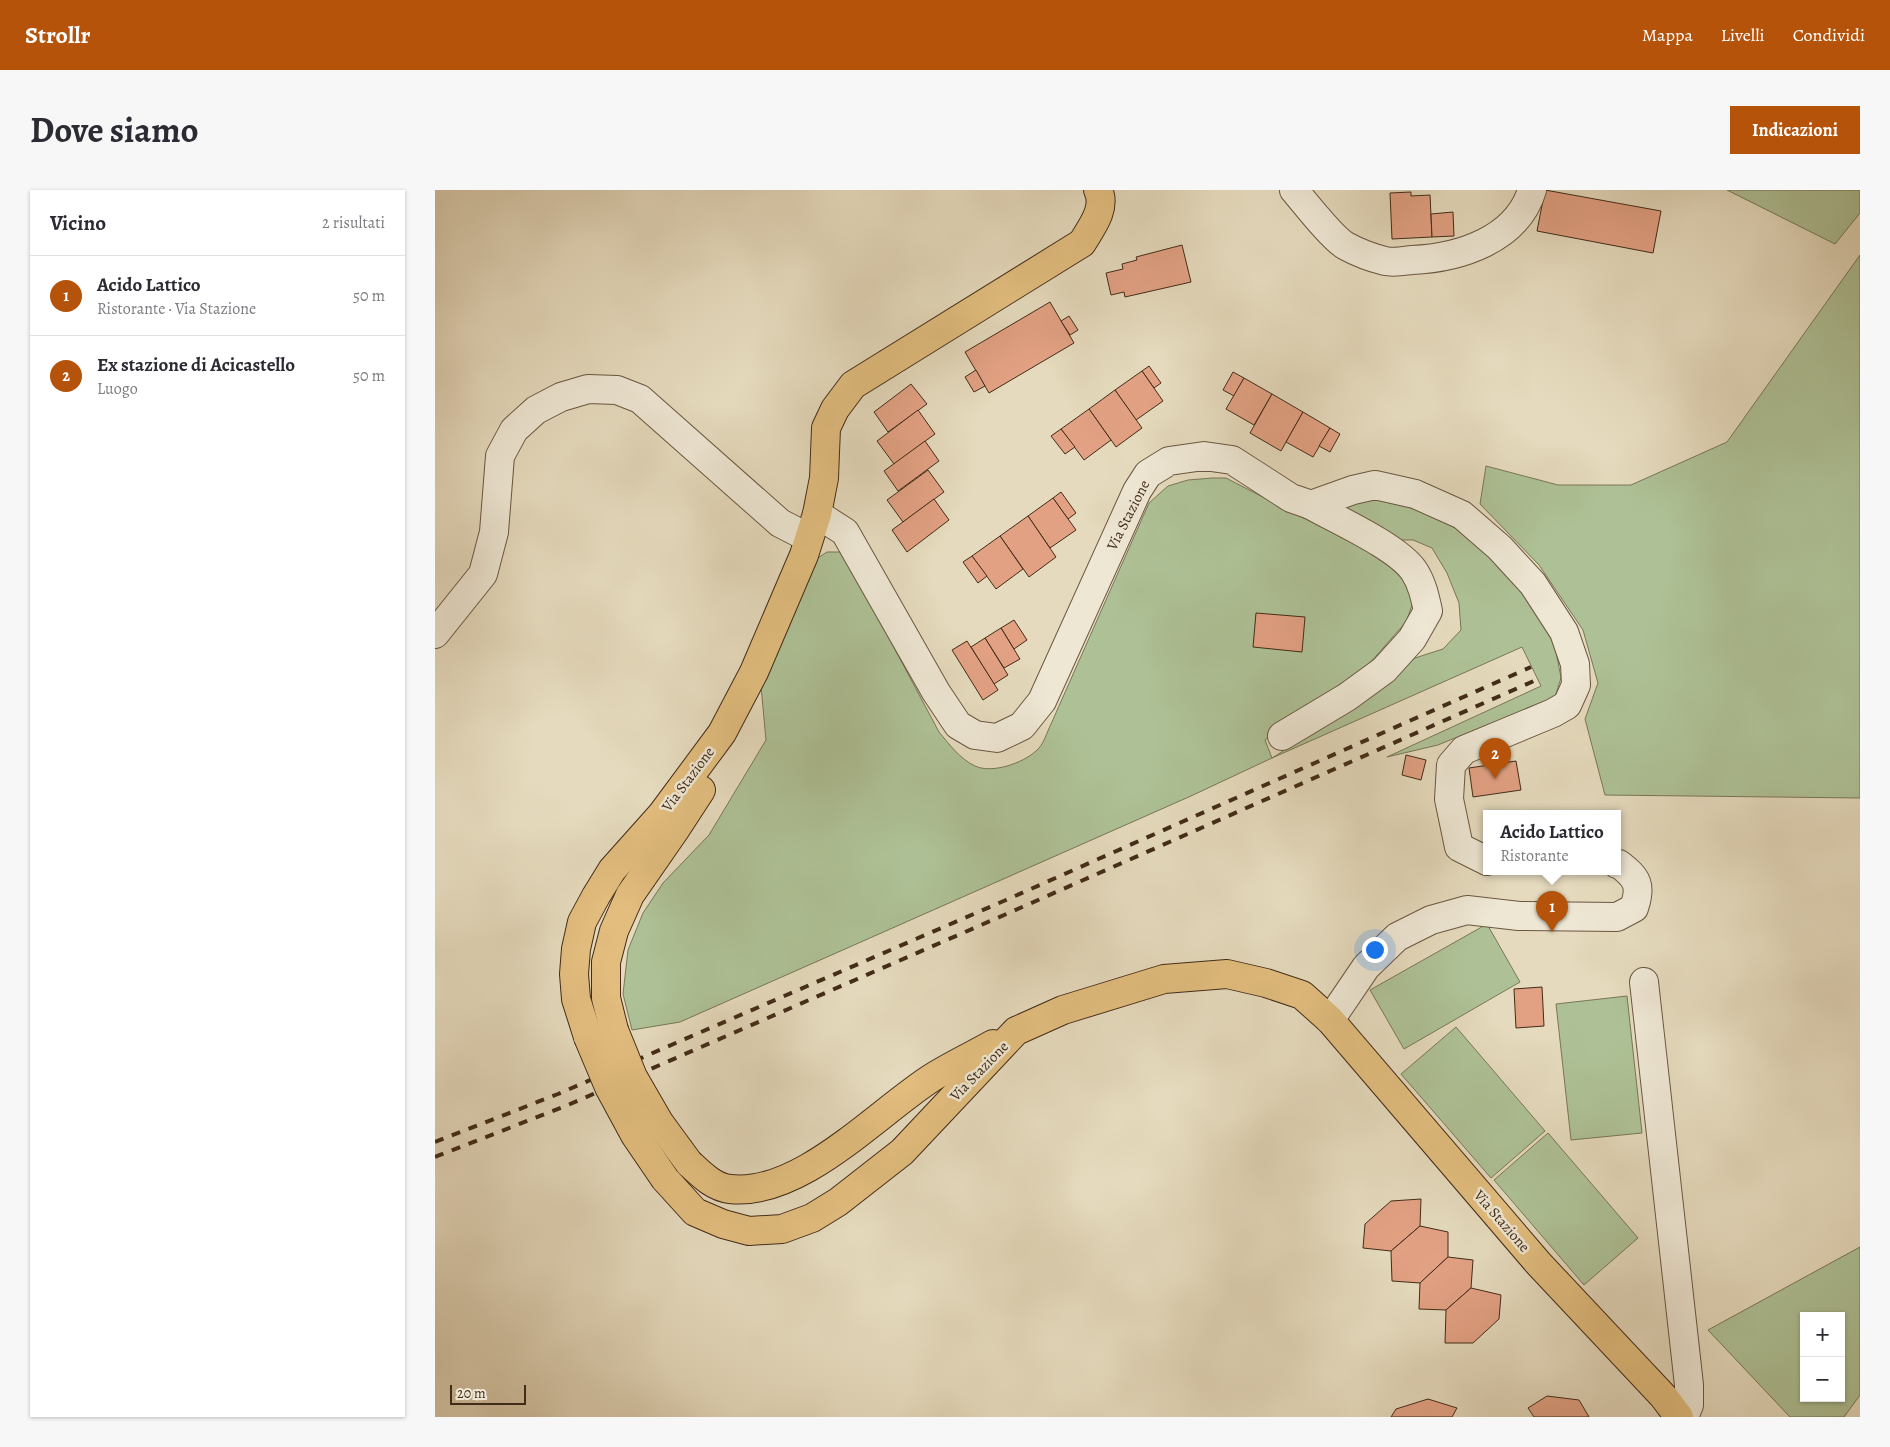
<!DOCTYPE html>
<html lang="it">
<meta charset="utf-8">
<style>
:root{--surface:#fff;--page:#f7f7f7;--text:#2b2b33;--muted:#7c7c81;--line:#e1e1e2;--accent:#b45309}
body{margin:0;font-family:Alegreya,serif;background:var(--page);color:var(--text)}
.controls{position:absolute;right:15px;bottom:15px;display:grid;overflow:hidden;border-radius:0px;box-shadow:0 1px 4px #0004}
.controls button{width:45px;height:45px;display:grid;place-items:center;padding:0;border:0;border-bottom:1px solid var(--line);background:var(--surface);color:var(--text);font:25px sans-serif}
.scale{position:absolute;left:15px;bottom:12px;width:76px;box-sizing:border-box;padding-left:5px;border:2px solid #422b18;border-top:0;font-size:14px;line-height:18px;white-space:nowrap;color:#422b18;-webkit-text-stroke:4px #eee7d4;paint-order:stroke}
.you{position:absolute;left:939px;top:759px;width:18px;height:18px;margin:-12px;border:4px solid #fff;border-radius:50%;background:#1a73e8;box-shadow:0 0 0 8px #1a73e833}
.badge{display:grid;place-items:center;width:32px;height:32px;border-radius:50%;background:var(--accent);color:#fff;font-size:16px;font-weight:700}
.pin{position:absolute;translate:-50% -41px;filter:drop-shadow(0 1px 2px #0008)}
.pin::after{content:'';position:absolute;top:26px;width:18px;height:15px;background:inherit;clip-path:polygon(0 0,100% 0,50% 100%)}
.popup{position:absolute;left:1048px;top:620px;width:138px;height:65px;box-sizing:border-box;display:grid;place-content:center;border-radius:0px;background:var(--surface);filter:drop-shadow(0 1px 4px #0005);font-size:16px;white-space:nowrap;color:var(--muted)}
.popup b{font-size:19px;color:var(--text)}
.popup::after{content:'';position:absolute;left:50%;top:100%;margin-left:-10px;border:10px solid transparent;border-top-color:var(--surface)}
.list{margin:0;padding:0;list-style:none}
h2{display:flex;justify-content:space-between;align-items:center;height:65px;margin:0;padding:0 20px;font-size:21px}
h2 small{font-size:16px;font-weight:400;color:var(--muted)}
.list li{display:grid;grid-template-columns:32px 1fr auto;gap:15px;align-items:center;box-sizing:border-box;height:80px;padding:0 20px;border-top:1px solid var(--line)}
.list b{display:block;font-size:19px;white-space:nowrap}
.list p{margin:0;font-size:16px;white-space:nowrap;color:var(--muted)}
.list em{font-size:16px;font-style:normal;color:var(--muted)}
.map{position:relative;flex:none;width:1425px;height:1227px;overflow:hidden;border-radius:0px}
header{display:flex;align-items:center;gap:30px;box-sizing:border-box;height:70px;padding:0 25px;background:var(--accent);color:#fff}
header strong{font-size:24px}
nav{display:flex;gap:28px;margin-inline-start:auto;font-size:18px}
.intro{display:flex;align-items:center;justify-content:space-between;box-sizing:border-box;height:120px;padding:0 30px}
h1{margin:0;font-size:35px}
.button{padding:12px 22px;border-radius:0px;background:var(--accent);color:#fff;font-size:18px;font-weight:700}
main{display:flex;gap:30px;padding:0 30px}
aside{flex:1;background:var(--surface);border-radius:0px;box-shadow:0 1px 4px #0004}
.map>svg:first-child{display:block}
</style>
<header>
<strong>Strollr</strong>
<nav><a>Mappa</a><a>Livelli</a><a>Condividi</a></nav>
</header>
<div class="intro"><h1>Dove siamo</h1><a class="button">Indicazioni</a></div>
<main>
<aside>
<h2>Vicino<small>2 risultati</small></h2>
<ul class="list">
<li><span class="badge">1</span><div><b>Acido Lattico</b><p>Ristorante · Via Stazione</p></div><em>50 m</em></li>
<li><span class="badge">2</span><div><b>Ex stazione di Acicastello</b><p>Luogo</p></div><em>50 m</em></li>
</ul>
</aside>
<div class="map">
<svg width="1425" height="1227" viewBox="0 0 1425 1227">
<rect width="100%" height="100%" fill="#e5dabd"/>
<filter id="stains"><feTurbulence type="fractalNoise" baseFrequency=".004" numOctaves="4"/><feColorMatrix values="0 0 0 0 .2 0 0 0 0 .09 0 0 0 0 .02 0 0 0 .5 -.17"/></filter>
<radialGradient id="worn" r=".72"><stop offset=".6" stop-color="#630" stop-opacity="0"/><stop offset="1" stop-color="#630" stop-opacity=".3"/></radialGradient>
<g fill="#aec196" stroke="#787657" fill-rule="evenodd">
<polygon points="1292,0 1425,0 1425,23 1400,54"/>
<polygon points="1425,65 1425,608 1170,605 1150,529 1163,493 1148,440 1104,375 1045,314 1051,276 1123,295 1196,295 1292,252"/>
<path d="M 777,288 L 791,288 L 946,368 L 969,385 L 979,410 L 971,432 L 934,474 L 830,550 L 837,568 L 945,500 L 980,468 L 1008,459 L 1026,440 L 1024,413 L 1012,383 L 997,358 L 978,350 L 961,350 L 918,326 L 905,314 L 927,308 L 952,310 L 1001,326 L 1042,352 L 1091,400 L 1120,456 L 1126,488 L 1120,507 L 1101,520 L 1054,534 L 1003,555 L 952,567 L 1106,496 L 1087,457 L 837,568 L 756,606 L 245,832 L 197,840 L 188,804 L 193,760 L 208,723 L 228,693 L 274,645 L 331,550 L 326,496 L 378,371 L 392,362 L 408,362 L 504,542 C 514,554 525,569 540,576 C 557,584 588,573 601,561 C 608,556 612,542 616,534 L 714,313 L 733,296 L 753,290 Z"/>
<polygon points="1052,734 1085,792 969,859 935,800"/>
<polygon points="1192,806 1207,943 1136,950 1121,814"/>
<polygon points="1021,837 1110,941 1056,988 966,884"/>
<polygon points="1113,943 1203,1048 1149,1095 1059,990"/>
<path d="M 1425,1057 L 1425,1205 L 1409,1227 L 1355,1227 L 1273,1140 ZM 1369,1126 L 1406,1126 L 1406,1208 L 1369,1208 Z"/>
</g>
<g fill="#e2a183" stroke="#422b18">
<polygon points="1110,0 1226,21 1218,63 1102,41"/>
<polygon points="976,2 976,6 995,5 997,47 957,49 955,3"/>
<polygon points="1018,22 1019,46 997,47 996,24"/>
<polygon points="747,55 756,92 690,107 689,102 676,105 671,83 688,79 687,74 702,70 701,67"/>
<polygon points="615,112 639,153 554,203 530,162"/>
<polygon points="634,126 643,140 635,145 626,131"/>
<polygon points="714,176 726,193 719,198 707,181"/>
<polygon points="541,180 550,196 539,202 530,187"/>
<polygon points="707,181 728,211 701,230 680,200"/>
<polygon points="798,182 809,188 799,206 788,200"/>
<polygon points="809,188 837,204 819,235 791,219"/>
<polygon points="476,194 492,214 453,242 439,222"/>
<polygon points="680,200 707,238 681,257 654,219"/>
<polygon points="837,204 868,222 846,261 815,243"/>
<polygon points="654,219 676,250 649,270 626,239"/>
<polygon points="483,220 500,244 459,274 442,251"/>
<polygon points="868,222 895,238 878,267 851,252"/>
<polygon points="895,238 905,244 895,262 884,256"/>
<polygon points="626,239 640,257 630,264 616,246"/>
<polygon points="490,251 504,271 463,301 449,281"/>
<polygon points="493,280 509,302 468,332 452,310"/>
<polygon points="626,302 641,323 633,329 618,308"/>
<polygon points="618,308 641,340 615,358 593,326"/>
<polygon points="499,309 514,330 472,362 457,340"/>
<polygon points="593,326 621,367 594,387 565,346"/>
<polygon points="565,346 588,379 561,399 537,366"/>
<polygon points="537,366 552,386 543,393 528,372"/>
<polygon points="821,423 870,427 867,462 818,457"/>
<polygon points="579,430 592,450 579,459 566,438"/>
<polygon points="566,438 585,469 569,478 550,448"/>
<polygon points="550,448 573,485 559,494 536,457"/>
<polygon points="532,451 563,500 548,510 517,460"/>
<polygon points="971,565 991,570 986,590 967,585"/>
<polygon points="1081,571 1086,600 1038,607 1034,578"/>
<polygon points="1107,797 1109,836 1081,838 1079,799"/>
<polygon points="986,1009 985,1036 956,1061 928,1058 930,1034 956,1011"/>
<polygon points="985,1036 1013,1042 1013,1067 985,1093 957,1091 956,1061"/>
<polygon points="1013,1067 1038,1070 1036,1098 1011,1120 984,1119 985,1093"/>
<polygon points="1036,1098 1066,1105 1064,1129 1038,1153 1010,1153 1011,1120"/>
<polygon points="1112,1206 1144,1210 1154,1227 1099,1227 1093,1218"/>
<polygon points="993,1209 1022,1218 1017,1227 956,1227 961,1219"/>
</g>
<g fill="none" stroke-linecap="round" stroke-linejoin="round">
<g stroke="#6b5741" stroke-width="30">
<g id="minor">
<path d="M 859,0 C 870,13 898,49 911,56 C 922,62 938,68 950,71 C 958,73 969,71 977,70 C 1024,68 1082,50 1097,0"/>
<polyline points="382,324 410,342 501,502 523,535 540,545 562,548 587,536 607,511 702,301 713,284 734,271 769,266 797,270 856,308 876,315 918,300 940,295 980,304 1027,325 1065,358 1098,394 1129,442 1140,474 1141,495 1132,515 1118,523 1029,560 1016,575 1014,609 1024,657 1052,671"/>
<polyline points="0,444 48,384 59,342 65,266 79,240 101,220 126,207 153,199 182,200 205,209 345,333 374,348"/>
<path d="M 847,546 L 912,507 L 949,480 L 977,449 L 993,421 C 990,407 987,393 979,381 C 963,357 902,330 876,315"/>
<polyline points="1209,792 1254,1195 1254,1215 1249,1227"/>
<path d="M 895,830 L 931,777 L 962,747 L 996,730 L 1032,720 L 1084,726 L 1182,727 L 1199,718 C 1207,695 1202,688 1184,674 L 1182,674"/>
</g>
</g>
<g stroke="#422b18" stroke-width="30">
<g id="major">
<polyline points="179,840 171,808 171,772 179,741 195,705 240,640 266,600"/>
<path d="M 153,847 L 141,809 L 139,784 L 141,759 L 147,732 L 161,706 L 177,680 L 227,624 L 287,543 L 319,482 L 369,365 L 382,324 L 389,288 L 391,238 L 400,219 L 418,195 L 647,53 C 656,38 672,18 663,0"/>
<path d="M 254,973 C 266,984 278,997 295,999 C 364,1007 440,925 495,889 C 515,876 537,866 558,854"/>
<polyline points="230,989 260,1022 288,1034 314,1041 347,1039 377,1028 403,1012 467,962 581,841 628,820 729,789 792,784 831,793 867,805 895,830 1104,1074 1228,1206 1244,1227"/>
</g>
</g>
<use href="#minor" stroke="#eee7d4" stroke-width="28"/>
<use href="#major" stroke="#e2bd7e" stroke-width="28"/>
<g stroke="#422b18" stroke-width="4" stroke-dasharray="9 9" stroke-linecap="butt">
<polyline points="0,952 123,904 571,710 1096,477"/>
<polyline points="0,967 133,915 576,722 1101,490"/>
</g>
<g stroke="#422b18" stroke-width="30" stroke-linecap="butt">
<g id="major-bridge">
<polyline points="179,840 198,887 224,932 254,973"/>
<polyline points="153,847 174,897 200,945 230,989"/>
</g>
</g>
<use href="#major-bridge" stroke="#e2bd7e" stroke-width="28"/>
</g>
<g text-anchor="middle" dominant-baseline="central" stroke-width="5" stroke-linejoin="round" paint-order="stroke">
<g font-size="15" fill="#422b18" stroke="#eee7d4">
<text transform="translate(693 325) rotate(-63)">Via Stazione</text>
<text transform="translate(253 589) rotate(-53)">Via Stazione</text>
<text transform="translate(544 881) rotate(-46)">Via Stazione</text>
<text transform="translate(1067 1031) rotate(49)">Via Stazione</text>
</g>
</g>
<rect width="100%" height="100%" filter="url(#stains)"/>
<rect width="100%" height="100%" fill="url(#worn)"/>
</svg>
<div class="controls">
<button>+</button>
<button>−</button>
</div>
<div class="scale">20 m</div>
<div class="you"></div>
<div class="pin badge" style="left:1117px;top:742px">1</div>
<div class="popup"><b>Acido Lattico</b>Ristorante</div>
<div class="pin badge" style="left:1060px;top:589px">2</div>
</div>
</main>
